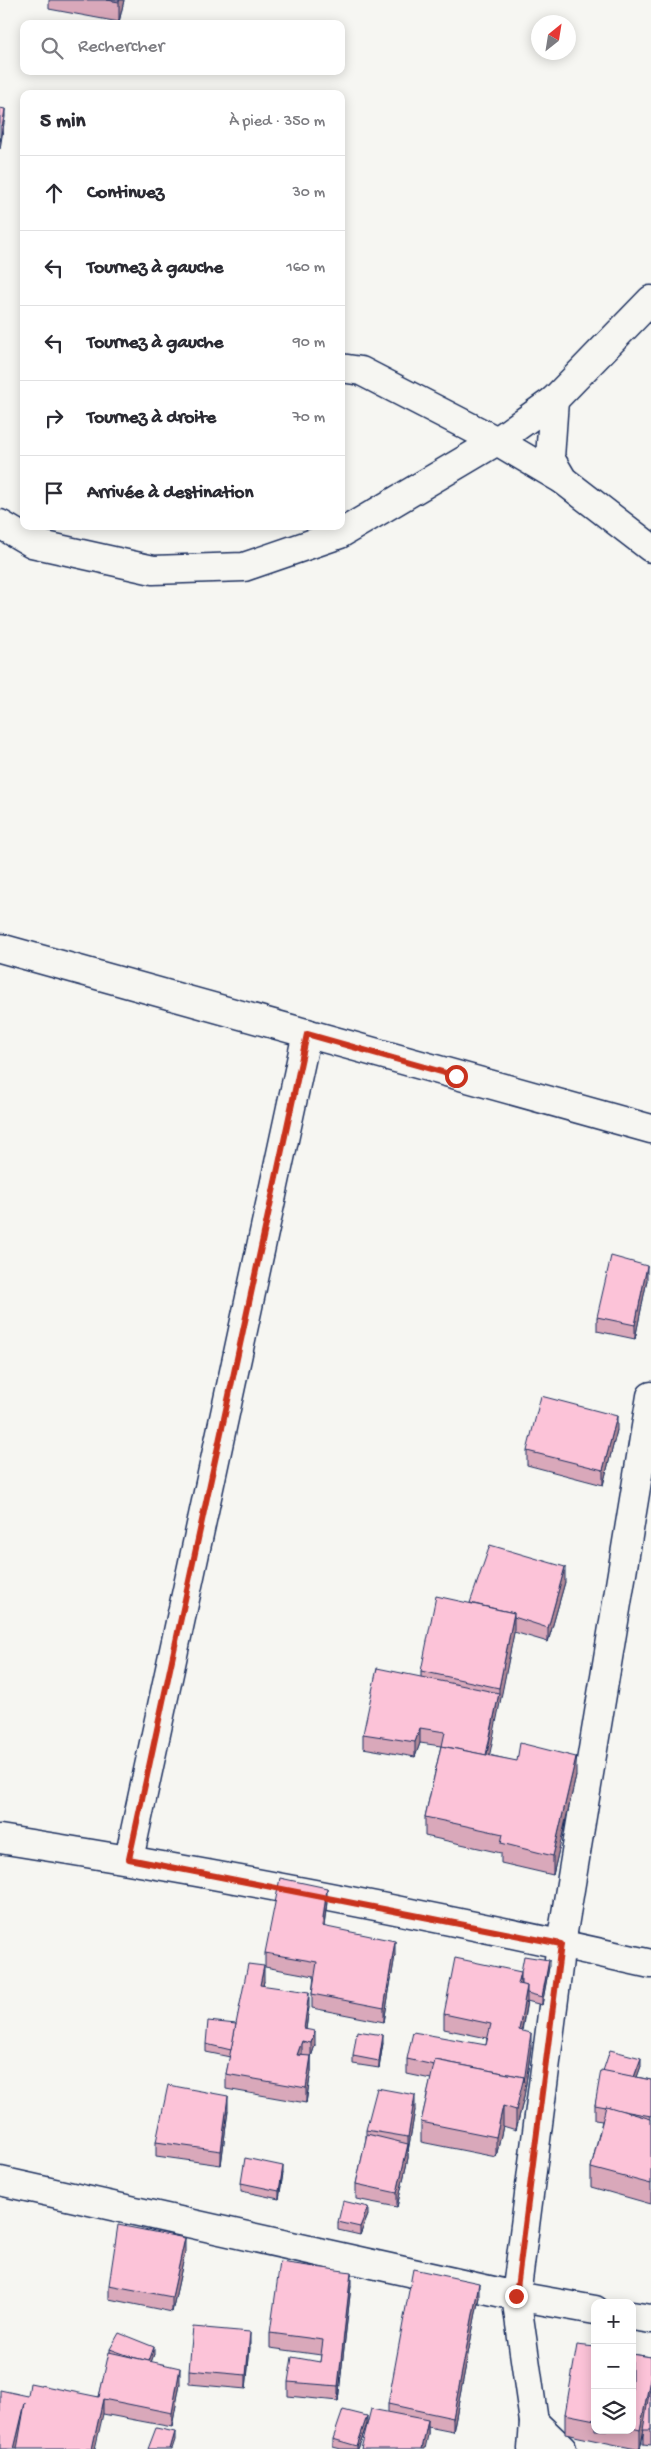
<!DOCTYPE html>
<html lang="fr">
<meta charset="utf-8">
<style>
:root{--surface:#fff;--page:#f2f2f3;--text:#2b2b33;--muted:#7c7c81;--line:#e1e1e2}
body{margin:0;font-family:"Gochi Hand",sans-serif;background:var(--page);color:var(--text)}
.controls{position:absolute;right:15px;bottom:15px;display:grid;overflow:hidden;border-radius:10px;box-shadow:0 2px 12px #0003}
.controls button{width:45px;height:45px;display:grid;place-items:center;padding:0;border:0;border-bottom:1px solid var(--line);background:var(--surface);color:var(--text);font:25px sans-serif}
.compass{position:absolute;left:531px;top:15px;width:45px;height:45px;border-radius:50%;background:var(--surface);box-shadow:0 2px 12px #0003;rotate:30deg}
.stop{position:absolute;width:15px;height:15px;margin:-11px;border:4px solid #c8321e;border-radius:50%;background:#fff}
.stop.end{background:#c8321e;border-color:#fff;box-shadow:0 1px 5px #0008}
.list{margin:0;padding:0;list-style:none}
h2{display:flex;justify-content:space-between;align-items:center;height:65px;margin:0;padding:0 20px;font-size:21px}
h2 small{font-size:16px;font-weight:400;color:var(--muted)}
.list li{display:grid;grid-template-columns:32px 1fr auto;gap:15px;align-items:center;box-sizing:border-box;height:75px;padding:0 20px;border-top:1px solid var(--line)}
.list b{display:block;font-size:19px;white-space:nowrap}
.list em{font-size:16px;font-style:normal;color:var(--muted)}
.icon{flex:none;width:28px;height:28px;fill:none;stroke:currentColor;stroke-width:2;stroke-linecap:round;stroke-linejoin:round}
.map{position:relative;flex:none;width:651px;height:2449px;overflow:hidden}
.search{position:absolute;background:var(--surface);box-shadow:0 2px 12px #0003;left:20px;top:20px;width:325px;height:55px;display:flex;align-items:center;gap:12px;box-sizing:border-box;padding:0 18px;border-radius:10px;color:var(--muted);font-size:19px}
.panel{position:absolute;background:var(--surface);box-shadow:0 2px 12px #0003;left:20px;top:90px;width:325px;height:440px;border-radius:10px}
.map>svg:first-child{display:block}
</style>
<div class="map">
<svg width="651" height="2449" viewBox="0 0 651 2449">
<rect width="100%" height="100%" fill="#f6f6f2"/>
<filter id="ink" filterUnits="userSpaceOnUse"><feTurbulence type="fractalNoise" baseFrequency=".02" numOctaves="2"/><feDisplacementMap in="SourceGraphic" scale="10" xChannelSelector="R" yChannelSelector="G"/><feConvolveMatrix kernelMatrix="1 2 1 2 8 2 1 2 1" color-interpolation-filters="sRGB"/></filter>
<g filter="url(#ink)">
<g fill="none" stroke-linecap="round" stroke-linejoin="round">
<g stroke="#1b2f5e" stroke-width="31">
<g id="minor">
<polyline points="341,368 361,371 497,441 563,480"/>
<polyline points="554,400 550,458 563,480 651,548"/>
<polyline points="0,524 32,543 153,570 244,567 340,534 497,441 554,400 651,300"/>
<polyline points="0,948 651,1129"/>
<path d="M 0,1839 C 218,1873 436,1916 651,1964"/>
<polyline points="129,1859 307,1033"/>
<polyline points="0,2181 516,2296 595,2310"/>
<polyline points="632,2316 651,2319"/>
<polyline points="534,2422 562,2449"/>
<polyline points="532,2449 534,2422 516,2296 561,1944 651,1396"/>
</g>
</g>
<use href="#minor" stroke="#f6f6f2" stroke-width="28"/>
</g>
<g fill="#d9a8ba" stroke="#1b2f5e">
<polygon points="49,0 124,0 119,22 49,9"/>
<polygon points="647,1280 635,1339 597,1331 597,1317"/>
<polygon points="617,1430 603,1485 527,1465 527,1451"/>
<polygon points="565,1582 548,1642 514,1632 489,1755 576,1776 553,1875 501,1863 501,1853 425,1836 425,1817 441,1746 420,1743 415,1757 363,1748 363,1734 421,1677 421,1671 470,1604"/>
<polygon points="327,1902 324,1927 395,1955 384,2022 312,2008 312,1994 314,1976 265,1967 265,1953"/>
<polygon points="549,1967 542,2005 527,2001 522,2031 531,2048 524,2097 516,2130 503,2126 496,2157 421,2142 421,2122 431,2079 407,2074 407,2059 486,2045 487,2038 444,2029 444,2014 521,1972"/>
<polygon points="264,1981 263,1986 309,2007 306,2029 315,2045 311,2057 311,2071 306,2103 226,2089 226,2074 230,2057 206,2052 206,2044 236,2024"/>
<polygon points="383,2043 379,2068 353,2064 353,2056"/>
<polygon points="641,2066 637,2077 651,2080 651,2204 591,2187 591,2168 602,2121 595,2120 595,2105 603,2071"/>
<polygon points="228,2110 221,2165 156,2156 156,2142"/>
<polygon points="415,2110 408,2151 408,2158 397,2207 356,2199 356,2184 366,2139 366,2130"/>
<polygon points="283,2173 279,2199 241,2191 241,2183"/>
<polygon points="368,2215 360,2235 338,2230 338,2222"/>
<polygon points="185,2253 172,2312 109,2299 109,2285"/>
<polygon points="351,2286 338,2401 288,2396 288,2382 320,2362 321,2355 270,2348 270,2333"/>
<polygon points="479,2297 453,2432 428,2427 428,2435 388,2412 388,2404"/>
<polygon points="250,2347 246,2389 189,2384 189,2370"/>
<polygon points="595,2347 595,2430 632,2430 632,2354 651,2357 651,2445 643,2444 643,2433 640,2449 636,2449 565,2434 565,2414"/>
<polygon points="110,2349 154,2354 151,2362 180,2383 172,2427 103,2414 28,2396 99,2397 110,2352"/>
<polygon points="367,2424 358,2449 341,2449 333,2447 333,2439"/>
</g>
<g fill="#b08897" stroke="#1b2f5e">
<polygon points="119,0 124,0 119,22"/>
<polygon points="5,109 5,117 0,149 0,141"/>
<polygon points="647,1266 647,1280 635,1339 635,1325"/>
<polygon points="617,1416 617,1430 603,1485 603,1470"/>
<polygon points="565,1567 565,1582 548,1642 548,1628"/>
<polygon points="514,1613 514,1633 486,1773 486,1759 499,1693 499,1688"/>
<polygon points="420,1728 420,1743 415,1757 415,1742"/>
<polygon points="576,1757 576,1776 553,1875 553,1856"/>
<polygon points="327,1888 327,1902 322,1941 322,1926"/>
<polygon points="395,1941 395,1955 384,2022 384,2008"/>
<polygon points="549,1960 549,1967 542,2005 542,1997"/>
<polygon points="264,1966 264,1981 260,2000 260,1985"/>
<polygon points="521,1972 521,1986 518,1984"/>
<polygon points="527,1986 527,2000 519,2045 519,2030"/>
<polygon points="309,1992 309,2007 304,2043 304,2029"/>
<polygon points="315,2031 315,2045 311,2057 311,2043"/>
<polygon points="531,2033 531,2048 524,2097 516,2130 516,2110"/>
<polygon points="383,2035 383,2043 379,2068 379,2061"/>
<polygon points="302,2041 302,2055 297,2055"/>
<polygon points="311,2056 311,2071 306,2103 306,2088"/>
<polygon points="641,2058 641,2066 632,2091 632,2083"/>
<polygon points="415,2095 415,2110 408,2151 408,2137"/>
<polygon points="228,2096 228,2110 221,2165 221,2151"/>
<polygon points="503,2106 503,2126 496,2157 496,2137"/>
<polygon points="408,2144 408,2158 397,2207 397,2193"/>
<polygon points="283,2166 283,2173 279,2199 279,2191"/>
<polygon points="368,2207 368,2215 360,2235 360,2227"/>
<polygon points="185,2238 185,2253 172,2312 172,2297"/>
<polygon points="351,2272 351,2286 338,2401 338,2386"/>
<polygon points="479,2283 479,2297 453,2432 453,2418"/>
<polygon points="250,2332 250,2347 246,2389 246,2375"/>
<polygon points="154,2347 154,2354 148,2371 148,2363"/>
<polygon points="180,2368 180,2383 172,2427 172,2413"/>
<polygon points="651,2374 651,2393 640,2449 640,2430"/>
<polygon points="103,2399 103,2414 95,2449 92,2449"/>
<polygon points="25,2403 18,2449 14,2449"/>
<polygon points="367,2416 367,2424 358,2449 357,2449 357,2446"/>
<polygon points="428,2420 428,2435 425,2449 422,2449"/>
<polygon points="175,2432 175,2440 172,2449 170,2449"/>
</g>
<g fill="#fcc3d8" stroke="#1b2f5e">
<polygon points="107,0 119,0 119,2"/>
<polygon points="0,108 5,109 0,141"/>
<polygon points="611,1256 647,1266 635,1325 597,1317"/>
<polygon points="541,1396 617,1416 603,1470 527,1451"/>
<polygon points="490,1545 565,1567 548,1628 514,1617 514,1613 470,1603"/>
<polygon points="436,1596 514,1613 499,1688 421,1671"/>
<polygon points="377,1668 499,1693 486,1755 442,1746 445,1732 420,1728 415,1742 363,1734"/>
<polygon points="520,1743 576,1757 553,1856 501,1843 503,1834 425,1817 441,1746 517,1761"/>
<polygon points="280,1878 327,1888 322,1926 395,1941 384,2008 312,1994 317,1962 265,1953"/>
<polygon points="524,1956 549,1960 542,1997 527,1993 527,1986 521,1985 521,1972"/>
<polygon points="455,1958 521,1972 518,1984 527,1986 519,2030 531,2033 524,2082 524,2077 435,2060 434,2065 407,2059 413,2032 486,2045 491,2024 444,2014"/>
<polygon points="248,1964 264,1966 260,1985 309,1992 304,2029 315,2031 311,2043 302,2041 297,2055 311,2056 306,2088 226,2074"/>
<polygon points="208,2021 236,2024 231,2050 206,2044"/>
<polygon points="357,2031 383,2035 379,2061 353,2056"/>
<polygon points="610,2050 641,2058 634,2077 603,2071"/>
<polygon points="435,2060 524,2077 516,2110 503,2106 496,2137 421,2122"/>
<polygon points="601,2070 651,2080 651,2116 618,2110 606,2106 606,2107 595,2105"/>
<polygon points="168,2085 228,2096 221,2151 156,2142"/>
<polygon points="377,2088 415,2095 408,2137 366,2130"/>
<polygon points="606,2106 651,2119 651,2184 591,2168"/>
<polygon points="367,2134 408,2144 397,2193 356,2184"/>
<polygon points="245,2158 283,2166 279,2191 241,2183"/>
<polygon points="343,2201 368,2207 360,2227 338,2222"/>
<polygon points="118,2225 185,2238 172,2297 109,2285"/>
<polygon points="280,2262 351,2272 338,2386 288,2382 292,2357 320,2362 323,2340 270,2333"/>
<polygon points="413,2269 479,2283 453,2418 388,2404"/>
<polygon points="193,2327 250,2332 246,2375 189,2370"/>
<polygon points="119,2333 154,2347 149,2361 132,2357 110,2349"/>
<polygon points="577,2345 595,2347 595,2420 565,2414"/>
<polygon points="109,2352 180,2368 172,2413 103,2399 92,2449 17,2449 25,2403 14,2449 0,2449 0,2390 28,2396 30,2383 99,2397"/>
<polygon points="632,2354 651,2357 651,2374 640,2430 632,2428"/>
<polygon points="651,2382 651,2430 643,2430"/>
<polygon points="371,2409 428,2420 422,2449 361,2449"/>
<polygon points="343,2410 367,2416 357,2446 333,2439"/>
<polygon points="156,2428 175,2432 170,2449 148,2449"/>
</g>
</g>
<g fill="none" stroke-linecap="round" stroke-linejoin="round" filter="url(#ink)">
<polyline stroke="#c8321e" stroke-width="6" points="456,1076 307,1034 129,1859 561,1944 516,2296"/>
</g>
</svg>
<div class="controls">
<button>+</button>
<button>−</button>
<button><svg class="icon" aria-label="layers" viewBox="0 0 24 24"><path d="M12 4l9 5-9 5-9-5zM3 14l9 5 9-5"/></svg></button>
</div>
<svg class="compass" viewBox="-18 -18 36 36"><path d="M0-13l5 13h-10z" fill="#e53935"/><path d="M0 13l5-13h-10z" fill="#7c7c81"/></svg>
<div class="stop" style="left:456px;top:1076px"></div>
<div class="stop end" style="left:516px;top:2296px"></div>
<div class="search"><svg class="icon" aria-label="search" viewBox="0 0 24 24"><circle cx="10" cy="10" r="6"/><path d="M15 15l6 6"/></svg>Rechercher</div>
<section class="panel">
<h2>5 min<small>À pied · 350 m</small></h2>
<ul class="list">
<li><svg class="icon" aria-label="ahead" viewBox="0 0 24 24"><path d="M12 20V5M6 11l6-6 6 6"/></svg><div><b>Continuez</b></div><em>30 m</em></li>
<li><svg class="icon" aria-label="left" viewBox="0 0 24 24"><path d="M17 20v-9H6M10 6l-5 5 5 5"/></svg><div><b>Tournez à gauche</b></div><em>160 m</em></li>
<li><svg class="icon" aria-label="left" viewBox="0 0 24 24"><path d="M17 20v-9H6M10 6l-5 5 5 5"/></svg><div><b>Tournez à gauche</b></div><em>90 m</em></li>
<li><svg class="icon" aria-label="right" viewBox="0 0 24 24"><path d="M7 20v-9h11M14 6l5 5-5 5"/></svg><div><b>Tournez à droite</b></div><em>70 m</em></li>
<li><svg class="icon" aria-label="arrive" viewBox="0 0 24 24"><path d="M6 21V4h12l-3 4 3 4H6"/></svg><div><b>Arrivée à destination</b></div></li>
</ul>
</section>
</div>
